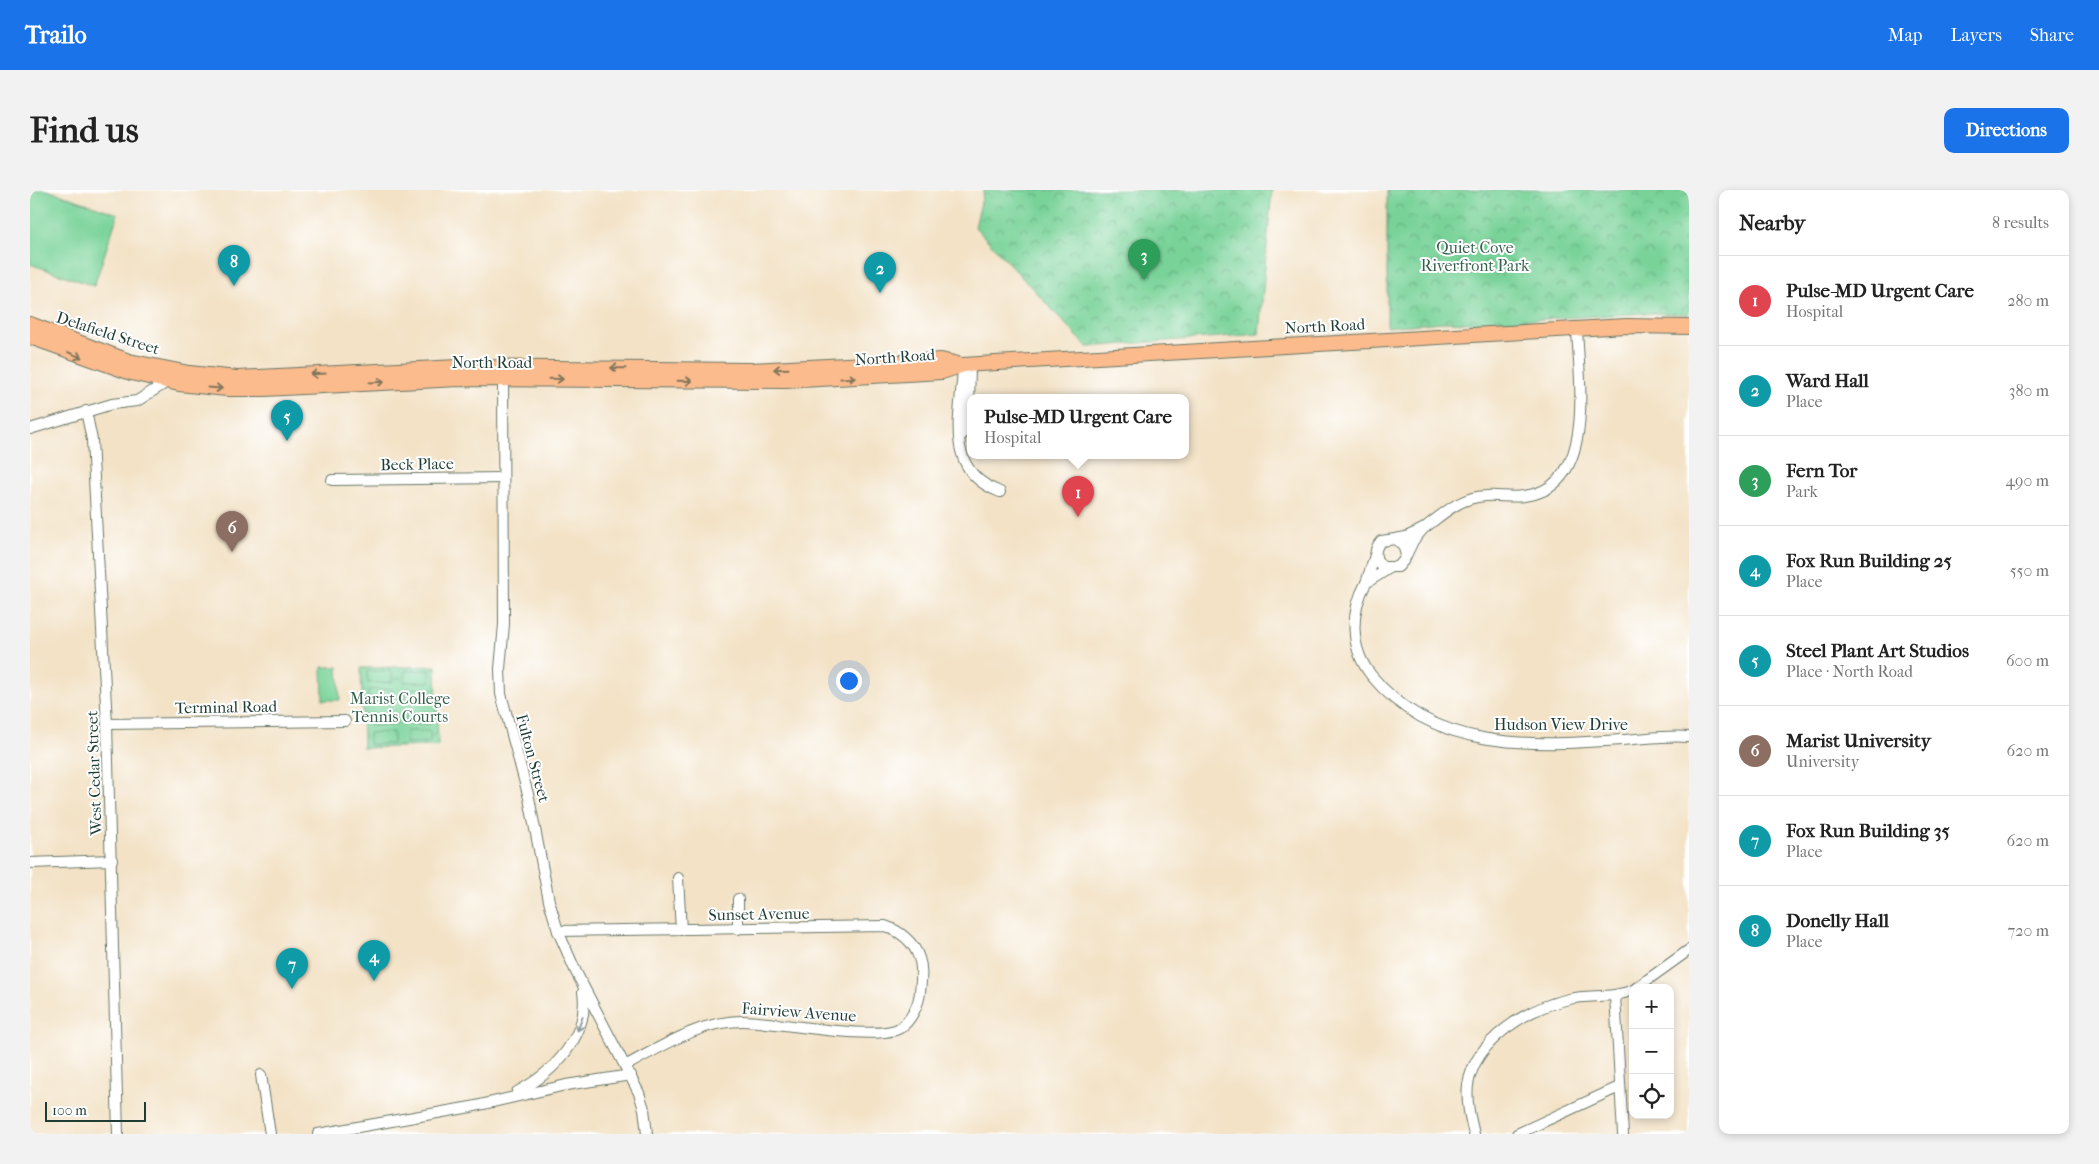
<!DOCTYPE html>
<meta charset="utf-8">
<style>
:root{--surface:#fff;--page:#f2f2f2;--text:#222;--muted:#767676;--line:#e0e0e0;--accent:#1a73e8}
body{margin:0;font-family:"IM FELL French Canon",serif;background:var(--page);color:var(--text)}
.controls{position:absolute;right:15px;bottom:15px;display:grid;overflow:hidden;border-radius:10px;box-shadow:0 2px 8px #0003}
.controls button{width:45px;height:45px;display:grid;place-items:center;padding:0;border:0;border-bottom:1px solid var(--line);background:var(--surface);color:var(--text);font:25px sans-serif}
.scale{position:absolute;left:15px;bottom:12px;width:101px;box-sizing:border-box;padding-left:5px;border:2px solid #1f3d34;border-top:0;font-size:14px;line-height:18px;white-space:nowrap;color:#1f3d34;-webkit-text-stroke:4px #fff;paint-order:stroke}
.you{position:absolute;left:818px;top:490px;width:18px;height:18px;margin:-12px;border:4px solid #fff;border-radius:50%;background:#1a73e8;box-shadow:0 0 0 8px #1a73e833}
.badge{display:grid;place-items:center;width:32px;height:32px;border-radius:50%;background:var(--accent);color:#fff;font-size:16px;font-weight:700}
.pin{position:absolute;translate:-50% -41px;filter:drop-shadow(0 1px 2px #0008)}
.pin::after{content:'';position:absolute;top:26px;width:18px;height:15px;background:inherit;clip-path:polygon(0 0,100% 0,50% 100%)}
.popup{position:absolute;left:937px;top:204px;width:222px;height:65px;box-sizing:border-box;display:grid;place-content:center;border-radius:10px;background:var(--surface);filter:drop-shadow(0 1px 4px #0005);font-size:16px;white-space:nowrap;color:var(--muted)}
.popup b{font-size:19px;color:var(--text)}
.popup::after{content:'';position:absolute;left:50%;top:100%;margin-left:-10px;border:10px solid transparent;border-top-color:var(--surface)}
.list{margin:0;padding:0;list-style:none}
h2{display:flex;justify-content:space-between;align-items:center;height:65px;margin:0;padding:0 20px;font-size:21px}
h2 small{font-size:16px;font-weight:400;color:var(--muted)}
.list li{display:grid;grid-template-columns:32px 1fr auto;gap:15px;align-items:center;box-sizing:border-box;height:90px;padding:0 20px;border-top:1px solid var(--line)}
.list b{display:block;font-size:19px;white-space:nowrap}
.list p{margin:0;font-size:16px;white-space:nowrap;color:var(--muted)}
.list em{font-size:16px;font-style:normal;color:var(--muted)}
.icon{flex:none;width:28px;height:28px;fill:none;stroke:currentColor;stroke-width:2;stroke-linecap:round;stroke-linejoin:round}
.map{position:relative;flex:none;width:1659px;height:944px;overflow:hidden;border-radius:10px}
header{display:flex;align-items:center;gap:30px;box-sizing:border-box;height:70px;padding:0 25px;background:var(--accent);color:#fff}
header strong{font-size:24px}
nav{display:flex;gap:28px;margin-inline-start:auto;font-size:18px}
.intro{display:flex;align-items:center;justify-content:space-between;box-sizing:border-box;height:120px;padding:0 30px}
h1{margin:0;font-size:35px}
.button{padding:12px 22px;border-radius:10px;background:var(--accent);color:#fff;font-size:18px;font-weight:700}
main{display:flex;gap:30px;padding:0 30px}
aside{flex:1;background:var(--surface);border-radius:10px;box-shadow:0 2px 8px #0003}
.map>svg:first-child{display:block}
</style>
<header>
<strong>Trailo</strong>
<nav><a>Map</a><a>Layers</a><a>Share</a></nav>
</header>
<div class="intro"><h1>Find us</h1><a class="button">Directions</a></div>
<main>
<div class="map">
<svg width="1659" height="944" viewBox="0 0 1659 944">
<defs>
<pattern id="park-crowns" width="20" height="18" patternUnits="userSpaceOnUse" patternTransform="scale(1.25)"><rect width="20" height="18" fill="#79d399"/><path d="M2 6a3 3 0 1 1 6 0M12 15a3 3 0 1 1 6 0" fill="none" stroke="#63ac7e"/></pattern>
</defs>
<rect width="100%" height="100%" fill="#fff"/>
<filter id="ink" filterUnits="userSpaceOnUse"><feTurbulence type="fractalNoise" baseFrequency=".02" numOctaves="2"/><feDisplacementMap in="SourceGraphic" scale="10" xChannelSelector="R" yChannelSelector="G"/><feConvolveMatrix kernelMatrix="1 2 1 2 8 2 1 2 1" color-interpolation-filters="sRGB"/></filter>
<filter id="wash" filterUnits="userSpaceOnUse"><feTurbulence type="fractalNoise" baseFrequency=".0096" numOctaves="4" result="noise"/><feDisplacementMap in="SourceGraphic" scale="20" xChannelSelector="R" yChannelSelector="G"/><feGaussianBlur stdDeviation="1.12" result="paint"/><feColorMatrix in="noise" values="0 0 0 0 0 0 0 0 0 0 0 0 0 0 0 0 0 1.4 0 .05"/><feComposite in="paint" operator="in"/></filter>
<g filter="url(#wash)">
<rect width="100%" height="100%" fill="#f3e2c6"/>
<g fill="url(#park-crowns)" stroke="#4c8866">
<polygon points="954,0 1242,0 1229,144 1057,157 945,37"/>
<polygon points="1357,0 1659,0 1659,124 1617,123 1446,133 1413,132 1357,137"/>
<polygon points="406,476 408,556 333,558 331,478"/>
</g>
<g fill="#79d399" stroke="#4c8866">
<polygon points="0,0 17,0 88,24 64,96 0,74"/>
<polygon points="292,477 308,477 310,510 293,510"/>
<polygon points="400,480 400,492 375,492 375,481"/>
<polygon points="337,481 362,481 362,492 338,493"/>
<polygon points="399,498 400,510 375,510 375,499"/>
<polygon points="362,499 363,511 338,512 338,500"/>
<polygon points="400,522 400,534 376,534 376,523"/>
<polygon points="338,524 363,524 363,535 339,536"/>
<polygon points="376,541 400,541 400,552 376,553"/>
<polygon points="363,542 363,554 339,554 339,543"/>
</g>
</g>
<g filter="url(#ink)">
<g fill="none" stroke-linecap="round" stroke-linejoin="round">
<g stroke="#697767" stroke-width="12">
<g id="minor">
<path d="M 933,175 C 932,223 911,280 970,302"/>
<polyline points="473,183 474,434 470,479 471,504 499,608 519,711 528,741 546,782 609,903 614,919 617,944"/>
<polyline points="56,221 62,250 77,534 88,944"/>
<polyline points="0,239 82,214 107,211 137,192"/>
<polyline points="932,245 939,218 940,175"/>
<polyline points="302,290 473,288"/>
<path d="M 1393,339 C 1413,324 1430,307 1456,306 C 1468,305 1481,308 1494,306 C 1567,298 1549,190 1547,139"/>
<path d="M 1365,349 L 1376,347 L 1393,339 L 1383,351 L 1374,370 L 1368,377 L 1353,377 C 1344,370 1343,360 1351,351 L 1365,349 L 1373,355 L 1376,365"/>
<polyline points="1345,365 1336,393 1358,379"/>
<path d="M 1336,393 C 1320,422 1320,459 1341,485 C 1403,562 1502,556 1591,550 C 1613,549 1637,545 1659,547"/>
<polyline points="77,534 315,531"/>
<polyline points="0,673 82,670"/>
<polyline points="648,688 651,740"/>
<polyline points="708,709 708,739"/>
<path d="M 528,741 L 855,736 C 870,741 884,752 889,768 C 893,779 891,791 890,802 C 889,814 881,831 870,838 C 846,852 744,831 712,831 C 670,831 631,857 595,876"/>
<polyline points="1606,798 1659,760"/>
<polyline points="1585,805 1593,944"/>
<polyline points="231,885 240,944"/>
<path d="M 487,902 C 523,883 560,846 553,802"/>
<polyline points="288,944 441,917 536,895 601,885"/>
<path d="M 1444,944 C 1440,928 1436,911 1438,895 C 1445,850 1498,818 1539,809 C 1560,804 1582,809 1603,800"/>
<polyline points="1487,944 1589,897"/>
</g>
</g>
<g stroke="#697767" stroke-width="16">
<g id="highway">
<polyline points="0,134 99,171 159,183 207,188 428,177 720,180 911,170 932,175"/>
<polyline points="0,147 101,183 149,194 197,199 234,199 429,189 755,191 912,182 933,175 1017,170 1596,136 1659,137"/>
</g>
</g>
<use href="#minor" stroke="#fff" stroke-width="10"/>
<use href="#highway" stroke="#fbbb8c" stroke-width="14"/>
</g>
<defs><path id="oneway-shaft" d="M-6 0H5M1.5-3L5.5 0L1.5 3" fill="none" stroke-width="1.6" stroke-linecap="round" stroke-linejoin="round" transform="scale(1.25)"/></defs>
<g stroke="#82765c">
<use href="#oneway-shaft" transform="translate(45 165) rotate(22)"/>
<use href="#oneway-shaft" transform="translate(588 178) rotate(-179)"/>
<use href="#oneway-shaft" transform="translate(751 179) rotate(178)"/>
<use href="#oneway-shaft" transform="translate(288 184) rotate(177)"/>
<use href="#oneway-shaft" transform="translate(818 188) rotate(-3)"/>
<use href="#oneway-shaft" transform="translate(526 189) rotate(1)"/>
<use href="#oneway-shaft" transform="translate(655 191) rotate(1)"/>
<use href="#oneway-shaft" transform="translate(347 192) rotate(-3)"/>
<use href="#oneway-shaft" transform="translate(185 198) rotate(4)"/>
</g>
<use stroke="#8f9e9a" href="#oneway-shaft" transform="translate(550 834) rotate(110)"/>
</g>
<g text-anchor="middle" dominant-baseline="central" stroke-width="4" stroke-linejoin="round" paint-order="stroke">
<g font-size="16" fill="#36624d" stroke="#fff">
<text x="1445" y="57">Quiet Cove<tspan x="1445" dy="18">Riverfront Park</tspan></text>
<text x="370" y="508">Marist College<tspan x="370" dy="18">Tennis Courts</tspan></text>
</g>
<g font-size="16" fill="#1f3d34" stroke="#fff">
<text transform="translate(1295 136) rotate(-3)">North Road</text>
<text transform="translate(78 143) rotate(18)">Delafield Street</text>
<text transform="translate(865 167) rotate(-4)">North Road</text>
<text x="462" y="172">North Road</text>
<text transform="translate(387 274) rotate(-1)">Beck Place</text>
<text transform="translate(196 517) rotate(-1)">Terminal Road</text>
<text x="1531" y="534">Hudson View Drive</text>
<text transform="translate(503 568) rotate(75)">Fulton Street</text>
<text transform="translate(64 583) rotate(-92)">West Cedar Street</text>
<text transform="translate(729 724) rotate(-1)">Sunset Avenue</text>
<text transform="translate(769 822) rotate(4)">Fairview Avenue</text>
</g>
</g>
</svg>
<div class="controls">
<button>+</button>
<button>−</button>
<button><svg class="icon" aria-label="locate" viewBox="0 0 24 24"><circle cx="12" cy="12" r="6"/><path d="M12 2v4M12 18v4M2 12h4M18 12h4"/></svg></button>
</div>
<div class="scale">100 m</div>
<div class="you"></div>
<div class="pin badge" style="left:1048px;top:327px;background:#e0444e">1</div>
<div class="popup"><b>Pulse-MD Urgent Care</b>Hospital</div>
<div class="pin badge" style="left:850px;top:103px;background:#0f9aa8">2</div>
<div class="pin badge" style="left:1114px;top:90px;background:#2e9e5b">3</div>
<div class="pin badge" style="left:344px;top:791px;background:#0f9aa8">4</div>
<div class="pin badge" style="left:257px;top:251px;background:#0f9aa8">5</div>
<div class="pin badge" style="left:202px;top:362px;background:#8d6e63">6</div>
<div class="pin badge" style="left:262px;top:799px;background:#0f9aa8">7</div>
<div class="pin badge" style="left:204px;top:96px;background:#0f9aa8">8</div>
</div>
<aside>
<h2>Nearby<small>8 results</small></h2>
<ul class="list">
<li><span class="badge" style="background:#e0444e">1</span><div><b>Pulse-MD Urgent Care</b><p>Hospital</p></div><em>280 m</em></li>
<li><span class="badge" style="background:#0f9aa8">2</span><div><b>Ward Hall</b><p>Place</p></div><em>380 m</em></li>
<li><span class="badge" style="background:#2e9e5b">3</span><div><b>Fern Tor</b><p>Park</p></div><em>490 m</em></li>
<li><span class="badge" style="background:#0f9aa8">4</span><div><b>Fox Run Building 25</b><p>Place</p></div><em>550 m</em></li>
<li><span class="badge" style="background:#0f9aa8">5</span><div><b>Steel Plant Art Studios</b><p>Place · North Road</p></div><em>600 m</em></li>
<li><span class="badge" style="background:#8d6e63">6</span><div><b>Marist University</b><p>University</p></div><em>620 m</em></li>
<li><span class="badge" style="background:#0f9aa8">7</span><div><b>Fox Run Building 35</b><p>Place</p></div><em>620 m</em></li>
<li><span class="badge" style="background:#0f9aa8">8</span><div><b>Donelly Hall</b><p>Place</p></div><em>720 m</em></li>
</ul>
</aside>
</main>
